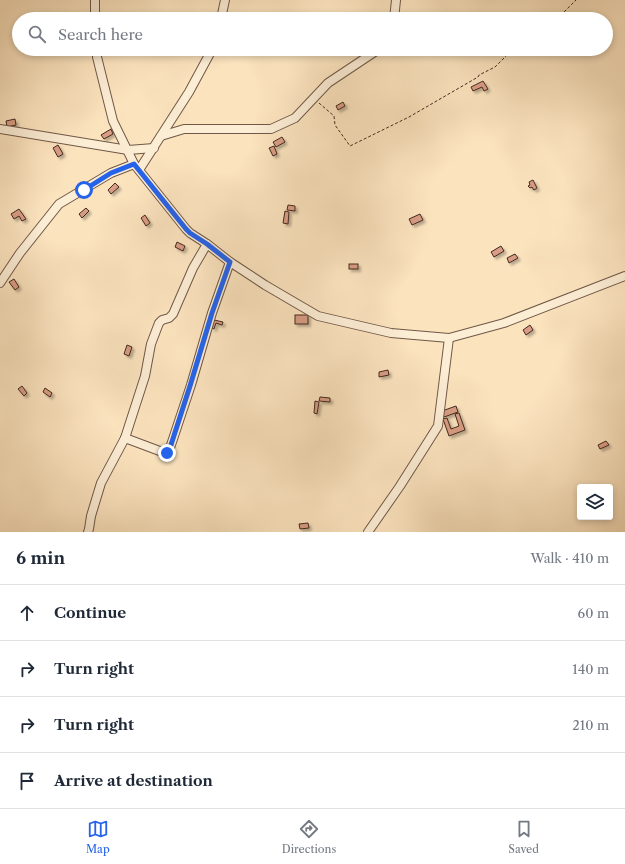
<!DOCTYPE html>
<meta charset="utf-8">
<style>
:root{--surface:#fff;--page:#f6f6f7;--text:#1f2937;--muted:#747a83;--line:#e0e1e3;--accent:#2563eb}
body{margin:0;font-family:"Libre Caslon Text",serif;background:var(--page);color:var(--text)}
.controls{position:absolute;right:12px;bottom:12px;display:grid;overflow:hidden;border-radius:4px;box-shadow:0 2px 6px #0003}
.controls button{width:36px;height:36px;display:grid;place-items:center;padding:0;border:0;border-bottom:1px solid var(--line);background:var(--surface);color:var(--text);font:20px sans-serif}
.stop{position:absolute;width:12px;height:12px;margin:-9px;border:3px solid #2563eb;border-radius:50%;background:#fff}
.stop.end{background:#2563eb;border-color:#fff;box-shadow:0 1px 4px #0008}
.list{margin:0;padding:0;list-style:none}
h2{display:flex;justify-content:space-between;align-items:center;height:52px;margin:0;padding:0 16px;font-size:17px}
h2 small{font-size:13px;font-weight:400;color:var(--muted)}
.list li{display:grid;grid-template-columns:26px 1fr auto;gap:12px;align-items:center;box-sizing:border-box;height:56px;padding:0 16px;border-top:1px solid var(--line)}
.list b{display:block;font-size:15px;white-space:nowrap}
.list em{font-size:13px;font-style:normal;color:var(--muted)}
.icon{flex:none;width:22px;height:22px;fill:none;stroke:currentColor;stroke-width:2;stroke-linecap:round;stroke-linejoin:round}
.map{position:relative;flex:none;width:625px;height:532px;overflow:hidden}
.search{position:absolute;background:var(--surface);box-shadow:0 2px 6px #0003;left:12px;right:12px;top:12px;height:44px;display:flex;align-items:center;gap:10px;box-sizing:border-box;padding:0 14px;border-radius:22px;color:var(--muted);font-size:15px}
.sheet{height:276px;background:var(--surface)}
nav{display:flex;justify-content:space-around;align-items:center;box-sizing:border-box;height:56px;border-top:1px solid var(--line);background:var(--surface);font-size:11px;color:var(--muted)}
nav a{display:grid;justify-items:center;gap:2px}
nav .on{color:var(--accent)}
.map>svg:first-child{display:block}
</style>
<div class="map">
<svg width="625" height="532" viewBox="0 0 625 532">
<defs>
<filter id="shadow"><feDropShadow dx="2.5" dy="2.5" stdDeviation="1" flood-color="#0004"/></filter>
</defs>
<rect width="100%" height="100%" fill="#fbe3be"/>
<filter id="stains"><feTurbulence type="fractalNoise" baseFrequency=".005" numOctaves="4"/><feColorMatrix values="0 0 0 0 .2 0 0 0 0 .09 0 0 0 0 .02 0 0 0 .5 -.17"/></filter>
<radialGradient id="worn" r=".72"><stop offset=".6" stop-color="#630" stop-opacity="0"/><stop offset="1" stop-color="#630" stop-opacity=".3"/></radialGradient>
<g fill="#d99c84" stroke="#42291e" filter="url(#shadow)">
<polygon points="483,81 488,89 484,91 482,87 473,91 471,87"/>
<polygon points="343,102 345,106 338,110 336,106"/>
<polygon points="15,119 16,125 7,127 6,121"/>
<polygon points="111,129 113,134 104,139 101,135"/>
<polygon points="282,137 285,142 276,147 273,142"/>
<polygon points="58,145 63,154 58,157 53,148"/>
<polygon points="274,146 277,154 273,156 269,148"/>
<polygon points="533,180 537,188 534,190 532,187 530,188 528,186 530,185 529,182"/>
<polygon points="115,183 119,187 111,194 108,190"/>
<polygon points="288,205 295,206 295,211 287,210"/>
<polygon points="86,208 89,211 82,218 79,214"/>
<polygon points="19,209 26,219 22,221 19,216 14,219 11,214"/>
<polygon points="285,211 289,212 288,224 283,223"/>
<polygon points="420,214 423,220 412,225 409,219"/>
<polygon points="145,215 150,223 146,226 141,218"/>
<polygon points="177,242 185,246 183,251 175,247"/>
<polygon points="501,246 504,251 494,257 491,252"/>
<polygon points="515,254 518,258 509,263 507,258"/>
<rect x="349" y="264" width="9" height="5"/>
<polygon points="14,279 19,287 15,290 9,282"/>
<rect x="295" y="315" width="13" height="9"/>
<polygon points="214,320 223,322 222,325 216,323 214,329 212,328"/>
<polygon points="530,325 533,330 526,335 523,330"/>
<polygon points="127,345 132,347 129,356 124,354"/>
<polygon points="388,370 389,375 379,377 379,372"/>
<polygon points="22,386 27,393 24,396 18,389"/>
<polygon points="45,388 52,393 50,397 43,392"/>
<polygon points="320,397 330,398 330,402 319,401"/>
<polygon points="315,401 319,402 317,414 314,413"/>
<polygon points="456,406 458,412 444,417 442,411"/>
<polygon points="459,413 465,430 449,436 443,419 447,418 451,429 459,426 455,414"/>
<polygon points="606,441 609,445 600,449 598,445"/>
<polygon points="308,523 309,528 300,529 299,524"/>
</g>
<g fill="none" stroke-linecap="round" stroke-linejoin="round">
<g stroke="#705846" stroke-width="10">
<g id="street">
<polyline points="95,0 95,19"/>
<polyline points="221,19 225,0"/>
<polyline points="394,19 396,0"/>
<polyline points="97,49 97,57 113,121 134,164 186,229 190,233 207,244 230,262 265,285 318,316 391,333 449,338 504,323 625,276"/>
<polyline points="0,129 128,150 154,148"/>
<polyline points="161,136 184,129 271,129 295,118 328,83 379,49"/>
<polyline points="139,170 189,92 209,55 211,49"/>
<polyline points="0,283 20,253 59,204 111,173 134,164"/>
<polyline points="125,438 165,453 169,451 191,385 212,313 230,262"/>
<polyline points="88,532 89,529 91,516 101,483 125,438 145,376 151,344 159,323 162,320 169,318 173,314 193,268 207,244"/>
<polyline points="368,532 400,486 438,426 449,338"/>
</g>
</g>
<g stroke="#42291e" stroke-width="1" stroke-dasharray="3 2" stroke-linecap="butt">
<polyline points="557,19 576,0"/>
<polyline points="319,103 334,116 335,125 350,146 409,117 478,77 479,75 495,67 513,49"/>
</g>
<use href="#street" stroke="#fcedd5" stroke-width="8"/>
</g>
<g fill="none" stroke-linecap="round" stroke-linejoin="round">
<polyline stroke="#2563eb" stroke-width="5" points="84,190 111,173 134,164 186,229 190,233 207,244 230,262 212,313 190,386 169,451 167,453"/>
</g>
<rect width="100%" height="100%" filter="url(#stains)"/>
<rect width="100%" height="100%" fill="url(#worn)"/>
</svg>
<div class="controls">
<button><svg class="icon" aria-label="layers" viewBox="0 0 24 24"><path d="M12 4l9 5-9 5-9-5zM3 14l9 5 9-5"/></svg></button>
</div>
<div class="stop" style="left:84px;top:190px"></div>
<div class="stop end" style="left:167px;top:453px"></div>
<div class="search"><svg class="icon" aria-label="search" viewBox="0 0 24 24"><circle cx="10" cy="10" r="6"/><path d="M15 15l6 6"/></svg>Search here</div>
</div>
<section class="sheet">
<h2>6 min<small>Walk · 410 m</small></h2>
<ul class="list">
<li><svg class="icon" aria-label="ahead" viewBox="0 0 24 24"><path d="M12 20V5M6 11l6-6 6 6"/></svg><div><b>Continue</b></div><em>60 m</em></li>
<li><svg class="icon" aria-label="right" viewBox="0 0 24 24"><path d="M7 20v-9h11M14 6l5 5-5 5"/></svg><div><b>Turn right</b></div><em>140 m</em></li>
<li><svg class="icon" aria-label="right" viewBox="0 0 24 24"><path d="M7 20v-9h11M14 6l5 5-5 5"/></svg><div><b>Turn right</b></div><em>210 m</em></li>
<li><svg class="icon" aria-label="arrive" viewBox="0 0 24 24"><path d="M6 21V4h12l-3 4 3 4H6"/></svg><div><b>Arrive at destination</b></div></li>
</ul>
</section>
<nav>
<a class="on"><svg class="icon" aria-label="map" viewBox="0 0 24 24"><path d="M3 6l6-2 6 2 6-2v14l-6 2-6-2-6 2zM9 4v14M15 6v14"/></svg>Map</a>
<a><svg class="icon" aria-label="directions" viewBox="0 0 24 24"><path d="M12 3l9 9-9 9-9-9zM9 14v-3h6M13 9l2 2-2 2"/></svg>Directions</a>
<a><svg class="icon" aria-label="saved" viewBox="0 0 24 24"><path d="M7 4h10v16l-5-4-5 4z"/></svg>Saved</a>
</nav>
